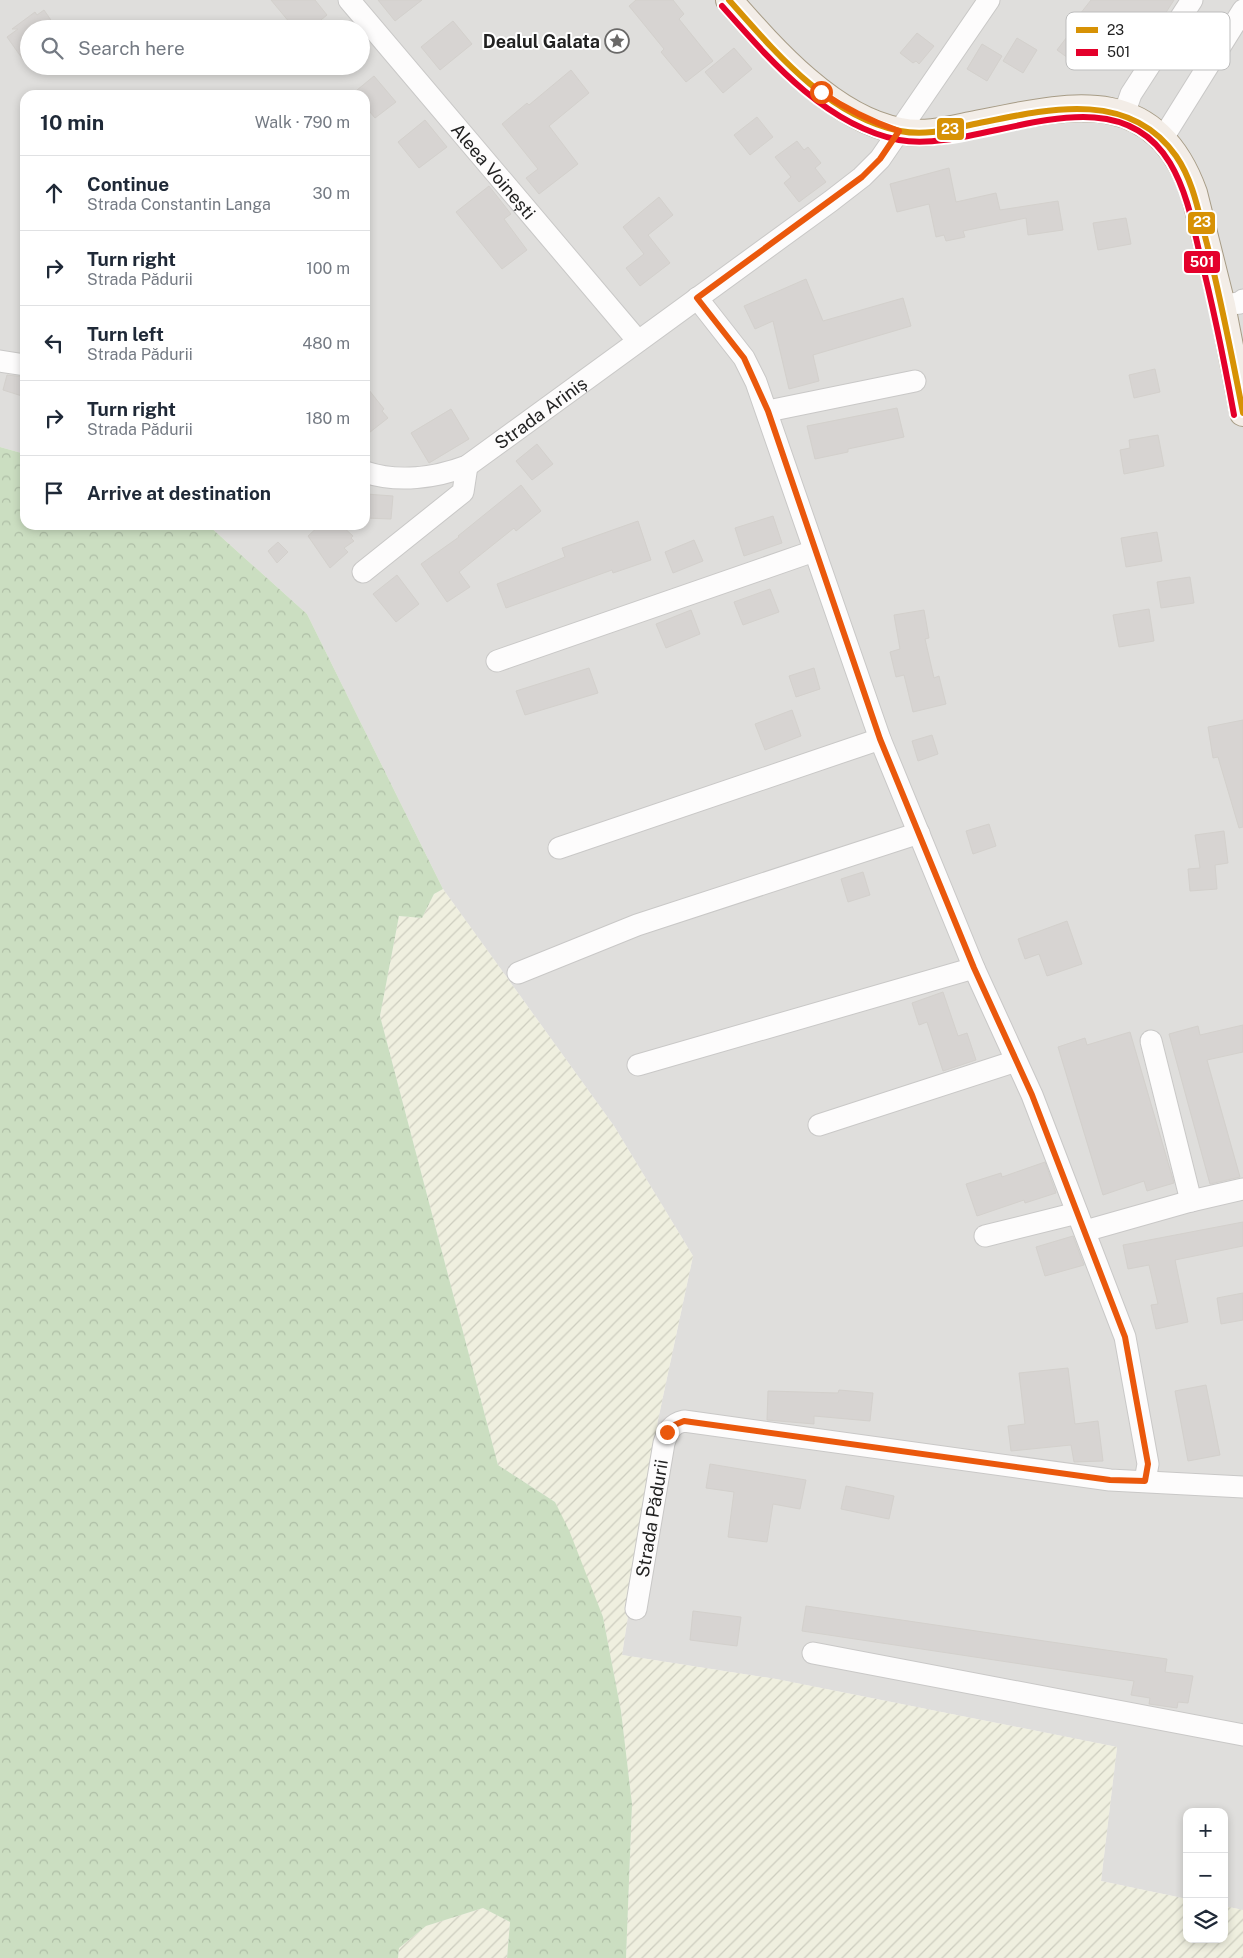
<!DOCTYPE html>
<meta charset="utf-8">
<style>
:root{--surface:#fff;--page:#f6f6f7;--text:#1f2937;--muted:#747a83;--line:#e0e1e3}
body{margin:0;font-family:"Public Sans",sans-serif;background:var(--page);color:var(--text)}
.controls{position:absolute;right:15px;bottom:15px;display:grid;overflow:hidden;border-radius:10px;box-shadow:0 2px 8px #0003}
.controls button{width:45px;height:45px;display:grid;place-items:center;padding:0;border:0;border-bottom:1px solid var(--line);background:var(--surface);color:var(--text);font:25px sans-serif}
.stop{position:absolute;width:15px;height:15px;margin:-11px;border:4px solid #ea580c;border-radius:50%;background:#fff}
.stop.end{background:#ea580c;border-color:#fff;box-shadow:0 1px 5px #0008}
.list{margin:0;padding:0;list-style:none}
h2{display:flex;justify-content:space-between;align-items:center;height:65px;margin:0;padding:0 20px;font-size:21px}
h2 small{font-size:16px;font-weight:400;color:var(--muted)}
.list li{display:grid;grid-template-columns:32px 1fr auto;gap:15px;align-items:center;box-sizing:border-box;height:75px;padding:0 20px;border-top:1px solid var(--line)}
.list b{display:block;font-size:19px;white-space:nowrap}
.list p{margin:0;font-size:16px;white-space:nowrap;color:var(--muted)}
.list em{font-size:16px;font-style:normal;color:var(--muted)}
.icon{flex:none;width:28px;height:28px;fill:none;stroke:currentColor;stroke-width:2;stroke-linecap:round;stroke-linejoin:round}
.map{position:relative;flex:none;width:1243px;height:1958px;overflow:hidden}
.search{position:absolute;background:var(--surface);box-shadow:0 2px 8px #0003;left:20px;top:20px;width:350px;height:55px;display:flex;align-items:center;gap:12px;box-sizing:border-box;padding:0 18px;border-radius:28px;color:var(--muted);font-size:19px}
.panel{position:absolute;background:var(--surface);box-shadow:0 2px 8px #0003;left:20px;top:90px;width:350px;height:440px;border-radius:15px}
.map>svg:first-child{display:block}
</style>
<div class="map">
<svg width="1243" height="1958" viewBox="0 0 1243 1958">
<defs>
<pattern id="farmland-furrows" width="10" height="10" patternUnits="userSpaceOnUse" patternTransform="scale(1.25)"><rect width="10" height="10" fill="#efefdf"/><path d="M-1 1l2-2M0 10L10 0M9 11l2-2" fill="none" stroke="#cdcdbf"/></pattern>
<pattern id="forest-crowns" width="20" height="18" patternUnits="userSpaceOnUse" patternTransform="scale(1.25)"><rect width="20" height="18" fill="#cbdec1"/><path d="M2 6a3 3 0 1 1 6 0M12 15a3 3 0 1 1 6 0" fill="none" stroke="#aebea6"/></pattern>
</defs>
<rect width="100%" height="100%" fill="#f0eeeb"/>
<path fill="#dfdedc" fill-rule="evenodd" d="M 0,0 L 1243,0 L 1243,1910 L 1224,1906 L 1224,1812 L 1187,1812 L 1187,1899 L 1101,1881 L 1117,1747 L 776,1679 L 622,1655 L 658,1420 L 693,1256 L 614,1126 L 443,889 L 307,614 L 208,525 L 365,525 L 365,95 L 25,95 L 25,454 L 0,447 ZM 29,29 L 361,29 L 361,66 L 29,66 Z"/>
<g fill="url(#farmland-furrows)">
<polygon points="443,889 614,1126 693,1256 658,1420 622,1655 776,1679 1117,1747 1101,1881 1187,1899 1187,1939 1224,1939 1224,1906 1243,1910 1243,1958 626,1958 632,1804 621,1711 603,1617 555,1502 498,1465 380,1016 399,916 422,918 434,894"/>
<polygon points="483,1908 510,1922 507,1958 398,1958 399,1948 426,1926"/>
</g>
<polygon fill="url(#forest-crowns)" points="0,447 25,454 25,525 208,525 307,614 443,889 434,894 422,918 399,916 380,1016 498,1465 555,1502 569,1530 603,1617 621,1711 632,1804 626,1958 507,1958 510,1922 483,1908 426,1926 399,1948 398,1958 0,1958"/>
<g fill="#d7d4d2" stroke="#d3d0cc">
<polygon points="271,0 315,0 327,15 310,29 295,29"/>
<polygon points="378,0 422,0 395,21"/>
<polygon points="636,0 673,0 684,14 679,19 713,61 686,82 661,52 664,49 629,6"/>
<polygon points="1091,0 1174,0 1134,62 1099,39 1079,66 1057,50 1083,16 1080,14"/>
<polygon points="44,10 57,29 29,29 29,68 7,37 18,29 12,29 35,12 37,15"/>
<polygon points="453,21 472,44 440,70 421,47"/>
<polygon points="917,33 934,46 919,64 916,61 913,63 900,53"/>
<polygon points="1017,38 1037,50 1023,73 1003,61"/>
<polygon points="982,44 1002,56 987,81 967,69"/>
<polygon points="734,48 752,69 723,93 705,72"/>
<polygon points="571,70 589,93 549,126 578,164 539,194 526,178 538,169 502,124 527,103 529,105"/>
<polygon points="374,76 396,102 375,118 365,106 365,95 351,95"/>
<polygon points="757,117 773,137 750,155 734,135"/>
<polygon points="425,120 447,147 419,168 398,142"/>
<polygon points="797,141 804,150 808,147 821,163 815,168 826,182 799,202 784,183 791,177 775,157"/>
<polygon points="949,168 956,202 996,193 1000,210 1058,201 1063,230 1028,235 1026,218 963,231 965,237 946,241 944,235 936,237 929,204 897,212 890,184"/>
<polygon points="489,186 511,214 504,219 527,250 502,269 456,212"/>
<polygon points="659,197 673,215 648,235 670,263 640,286 626,268 644,254 623,227"/>
<polygon points="1126,218 1131,244 1098,250 1093,223"/>
<polygon points="806,279 823,321 903,298 911,326 813,355 819,381 789,389 773,321 755,329 744,306"/>
<polygon points="1155,369 1160,392 1134,398 1129,375"/>
<polygon points="7,375 25,377 22,396 3,390"/>
<polygon points="365,385 384,409 382,411 388,418 365,436"/>
<polygon points="897,408 904,437 848,449 848,452 815,459 807,426"/>
<polygon points="451,409 469,439 429,463 411,433"/>
<polygon points="1158,435 1164,466 1124,474 1120,450 1130,448 1129,440"/>
<polygon points="537,444 553,464 532,480 516,461"/>
<polygon points="521,485 541,511 516,531 514,528 459,572 470,587 447,602 421,564 459,537 458,536"/>
<polygon points="366,494 393,496 391,519 365,518"/>
<polygon points="773,516 782,543 744,556 735,528"/>
<polygon points="638,521 651,560 613,573 612,570 506,608 497,584 565,557 562,548"/>
<polygon points="320,525 341,525 353,536 351,538 354,541 344,548 348,552 330,568 308,536"/>
<polygon points="1157,532 1162,561 1126,567 1121,538"/>
<polygon points="694,540 703,561 673,573 665,552"/>
<polygon points="278,542 288,552 277,563 268,551"/>
<polygon points="397,575 419,604 396,622 373,594"/>
<polygon points="1190,577 1194,603 1161,608 1157,582"/>
<polygon points="770,589 779,612 743,625 734,602"/>
<polygon points="1149,609 1154,641 1119,647 1113,615"/>
<polygon points="691,610 700,634 666,648 656,624"/>
<polygon points="924,610 929,638 925,639 934,678 939,676 946,704 913,712 904,675 896,677 890,652 900,649 894,615"/>
<polygon points="589,668 598,693 525,715 516,691"/>
<polygon points="814,668 820,689 796,697 789,676"/>
<polygon points="792,710 801,736 765,750 755,724"/>
<polygon points="1243,720 1243,827 1239,828 1218,757 1213,758 1208,727"/>
<polygon points="932,735 938,754 918,761 912,741"/>
<polygon points="989,824 996,846 973,854 966,831"/>
<polygon points="1224,831 1228,863 1215,865 1217,889 1190,891 1188,869 1200,868 1195,835"/>
<polygon points="863,872 870,895 848,902 841,879"/>
<polygon points="1067,921 1082,964 1047,976 1039,954 1025,959 1018,939"/>
<polygon points="943,992 958,1036 967,1033 976,1060 943,1071 927,1022 919,1025 912,1003"/>
<polygon points="1243,1025 1243,1052 1207,1060 1240,1177 1210,1184 1169,1034 1198,1026 1200,1035"/>
<polygon points="1130,1032 1174,1183 1147,1191 1144,1181 1103,1195 1058,1047 1085,1038 1087,1045"/>
<polygon points="1045,1162 1056,1193 1025,1203 1024,1200 977,1216 966,1184 1001,1173 1002,1177"/>
<polygon points="1243,1222 1243,1246 1175,1260 1188,1322 1156,1329 1151,1305 1158,1304 1149,1265 1128,1269 1123,1245"/>
<polygon points="1073,1236 1084,1265 1045,1276 1036,1247"/>
<polygon points="1243,1293 1243,1320 1221,1324 1217,1298"/>
<polygon points="1068,1368 1075,1424 1098,1421 1103,1461 1074,1462 1071,1445 1011,1451 1008,1426 1025,1424 1019,1373"/>
<polygon points="1206,1385 1220,1455 1188,1461 1175,1391"/>
<polygon points="839,1390 873,1393 870,1421 814,1416 814,1424 767,1420 768,1391 838,1393"/>
<polygon points="710,1464 806,1480 800,1509 773,1504 767,1542 728,1537 734,1492 706,1488"/>
<polygon points="846,1486 894,1496 889,1519 841,1509"/>
<polygon points="806,1606 1167,1659 1165,1672 1193,1676 1188,1703 1178,1702 1177,1708 1149,1704 1150,1698 1131,1695 1134,1681 802,1631"/>
<polygon points="693,1611 741,1617 737,1646 690,1640"/>
</g>
<g fill="none" stroke-linecap="round" stroke-linejoin="round">
<g stroke="#c9c8c7" stroke-width="23">
<g id="minor">
<path id="s1" d="M 349,0 L 638,341"/>
<polyline points="1124,114 1131,94 1192,0"/>
<polyline points="1160,138 1168,130 1243,10"/>
<polyline points="697,298 744,358 756,382 880,739 974,968 1032,1095 1125,1337 1148,1464 1145,1481"/>
<polyline points="1222,305 1240,303 1243,300"/>
<polyline points="0,361 25,365"/>
<polyline points="768,411 915,381"/>
<path id="s2" d="M 365,472 C 398,483 435,478 467,466 L 831,201 L 862,177 L 880,159 L 989,0"/>
<polyline points="363,572 463,492 467,466"/>
<polyline points="497,661 814,551"/>
<polyline points="559,848 880,739"/>
<polyline points="518,973 637,925 919,833"/>
<polyline points="1151,1041 1191,1201"/>
<polyline points="638,1065 974,968"/>
<polyline points="819,1125 1016,1061"/>
<polyline points="1085,1231 1191,1201 1243,1189"/>
<polyline points="985,1236 1077,1213"/>
<path id="s3" d="M 636,1609 L 664,1443 C 668,1431 671,1424 684,1421 L 1110,1480 L 1243,1487"/>
<polyline points="813,1653 1243,1735"/>
</g>
</g>
<g stroke="#a79c86" stroke-width="28">
<path id="major" d="M 729,0 C 772,49 833,119 900,131 C 924,136 947,130 971,125 C 1063,107 1153,79 1194,193 L 1222,305 L 1243,413"/>
</g>
<use href="#minor" stroke="#fdfcfc" stroke-width="21"/>
<use href="#major" stroke="#f3ede7" stroke-width="26"/>
<g stroke="#fff" stroke-width="10">
<path id="bus-1" d="M 729,0 C 776,53 828,116 900,131 C 924,136 947,130 970,125 C 1040,111 1127,86 1176,156 C 1194,182 1199,215 1207,244 C 1221,300 1232,356 1243,413"/>
</g>
<g stroke="#fff" stroke-width="10">
<path id="bus-2" d="M 722,6 C 770,60 825,125 899,140 C 979,155 1112,66 1170,163 C 1186,190 1192,220 1199,251 C 1213,305 1224,360 1234,415"/>
</g>
<use href="#bus-1" stroke="#d79205" stroke-width="6"/>
<use href="#bus-2" stroke="#e4002b" stroke-width="6"/>
</g>
<g fill="none" stroke-linecap="round" stroke-linejoin="round">
<path stroke="#ea580c" stroke-width="6" d="M 667,1432 L 672,1426 L 684,1421 L 1110,1480 L 1145,1481 L 1148,1464 L 1125,1337 L 1032,1095 L 974,968 L 880,739 L 768,411 L 744,358 L 697,298 L 862,177 L 880,159 L 899,131 C 870,121 846,109 821,92"/>
</g>
<defs>
<g id="sight-ring" transform="scale(1.25)"><circle r="9.5" fill="#fff" stroke="#6a6968" stroke-width="1.5"/><path d="M0-6L1.8-2.2L6-1.7L2.9 1.2L3.7 5.4L0 3.3L-3.7 5.4L-2.9 1.2L-6-1.7L-1.8-2.2Z" fill="#6a6968"/></g>
</defs>
<g fill-rule="evenodd">
<use href="#sight-ring" x="617" y="41"/>
</g>
<g text-anchor="middle" dominant-baseline="central" stroke-width="4" stroke-linejoin="round" paint-order="stroke">
<g font-size="18" font-weight="bold" fill="#222" stroke="#fff" text-anchor="end">
<text x="600" y="41">Dealul Galata</text>
</g>
<g font-size="18" fill="#222" stroke="#fff">
<text stroke="none"><textPath href="#s1" startOffset="224">Aleea Voinești</textPath></text>
<text stroke="none"><textPath href="#s2" startOffset="195">Strada Ariniș</textPath></text>
<text stroke="none"><textPath href="#s3" startOffset="92">Strada Pădurii</textPath></text>
</g>
</g>
<rect x="1066" y="12" width="164" height="58" rx="8" fill="#fff" stroke="#bdbdbd" stroke-width="1"/>
<rect x="1076" y="27" width="22" height="6" fill="#d79205"/>
<rect x="1076" y="49" width="22" height="7" fill="#e4002b"/>
<g font-size="14" fill="#222">
<text x="1107" y="35">23</text>
<text x="1107" y="57">501</text>
</g>
<g stroke="#fff" stroke-width="2">
<rect x="936" y="117" width="29" height="24" rx="5" fill="#d79205"/>
<rect x="1187" y="211" width="29" height="24" rx="5" fill="#d79205"/>
<rect x="1183" y="250" width="38" height="24" rx="5" fill="#e4002b"/>
</g>
<g font-size="14" text-anchor="middle" font-weight="bold" fill="#fff">
<text x="950" y="134">23</text>
<text x="1202" y="227">23</text>
<text x="1202" y="267">501</text>
</g>
</svg>
<div class="controls">
<button>+</button>
<button>−</button>
<button><svg class="icon" aria-label="layers" viewBox="0 0 24 24"><path d="M12 4l9 5-9 5-9-5zM3 14l9 5 9-5"/></svg></button>
</div>
<div class="stop" style="left:821px;top:92px"></div>
<div class="stop end" style="left:667px;top:1432px"></div>
<div class="search"><svg class="icon" aria-label="search" viewBox="0 0 24 24"><circle cx="10" cy="10" r="6"/><path d="M15 15l6 6"/></svg>Search here</div>
<section class="panel">
<h2>10 min<small>Walk · 790 m</small></h2>
<ul class="list">
<li><svg class="icon" aria-label="ahead" viewBox="0 0 24 24"><path d="M12 20V5M6 11l6-6 6 6"/></svg><div><b>Continue</b><p>Strada Constantin Langa</p></div><em>30 m</em></li>
<li><svg class="icon" aria-label="right" viewBox="0 0 24 24"><path d="M7 20v-9h11M14 6l5 5-5 5"/></svg><div><b>Turn right</b><p>Strada Pădurii</p></div><em>100 m</em></li>
<li><svg class="icon" aria-label="left" viewBox="0 0 24 24"><path d="M17 20v-9H6M10 6l-5 5 5 5"/></svg><div><b>Turn left</b><p>Strada Pădurii</p></div><em>480 m</em></li>
<li><svg class="icon" aria-label="right" viewBox="0 0 24 24"><path d="M7 20v-9h11M14 6l5 5-5 5"/></svg><div><b>Turn right</b><p>Strada Pădurii</p></div><em>180 m</em></li>
<li><svg class="icon" aria-label="arrive" viewBox="0 0 24 24"><path d="M6 21V4h12l-3 4 3 4H6"/></svg><div><b>Arrive at destination</b></div></li>
</ul>
</section>
</div>
